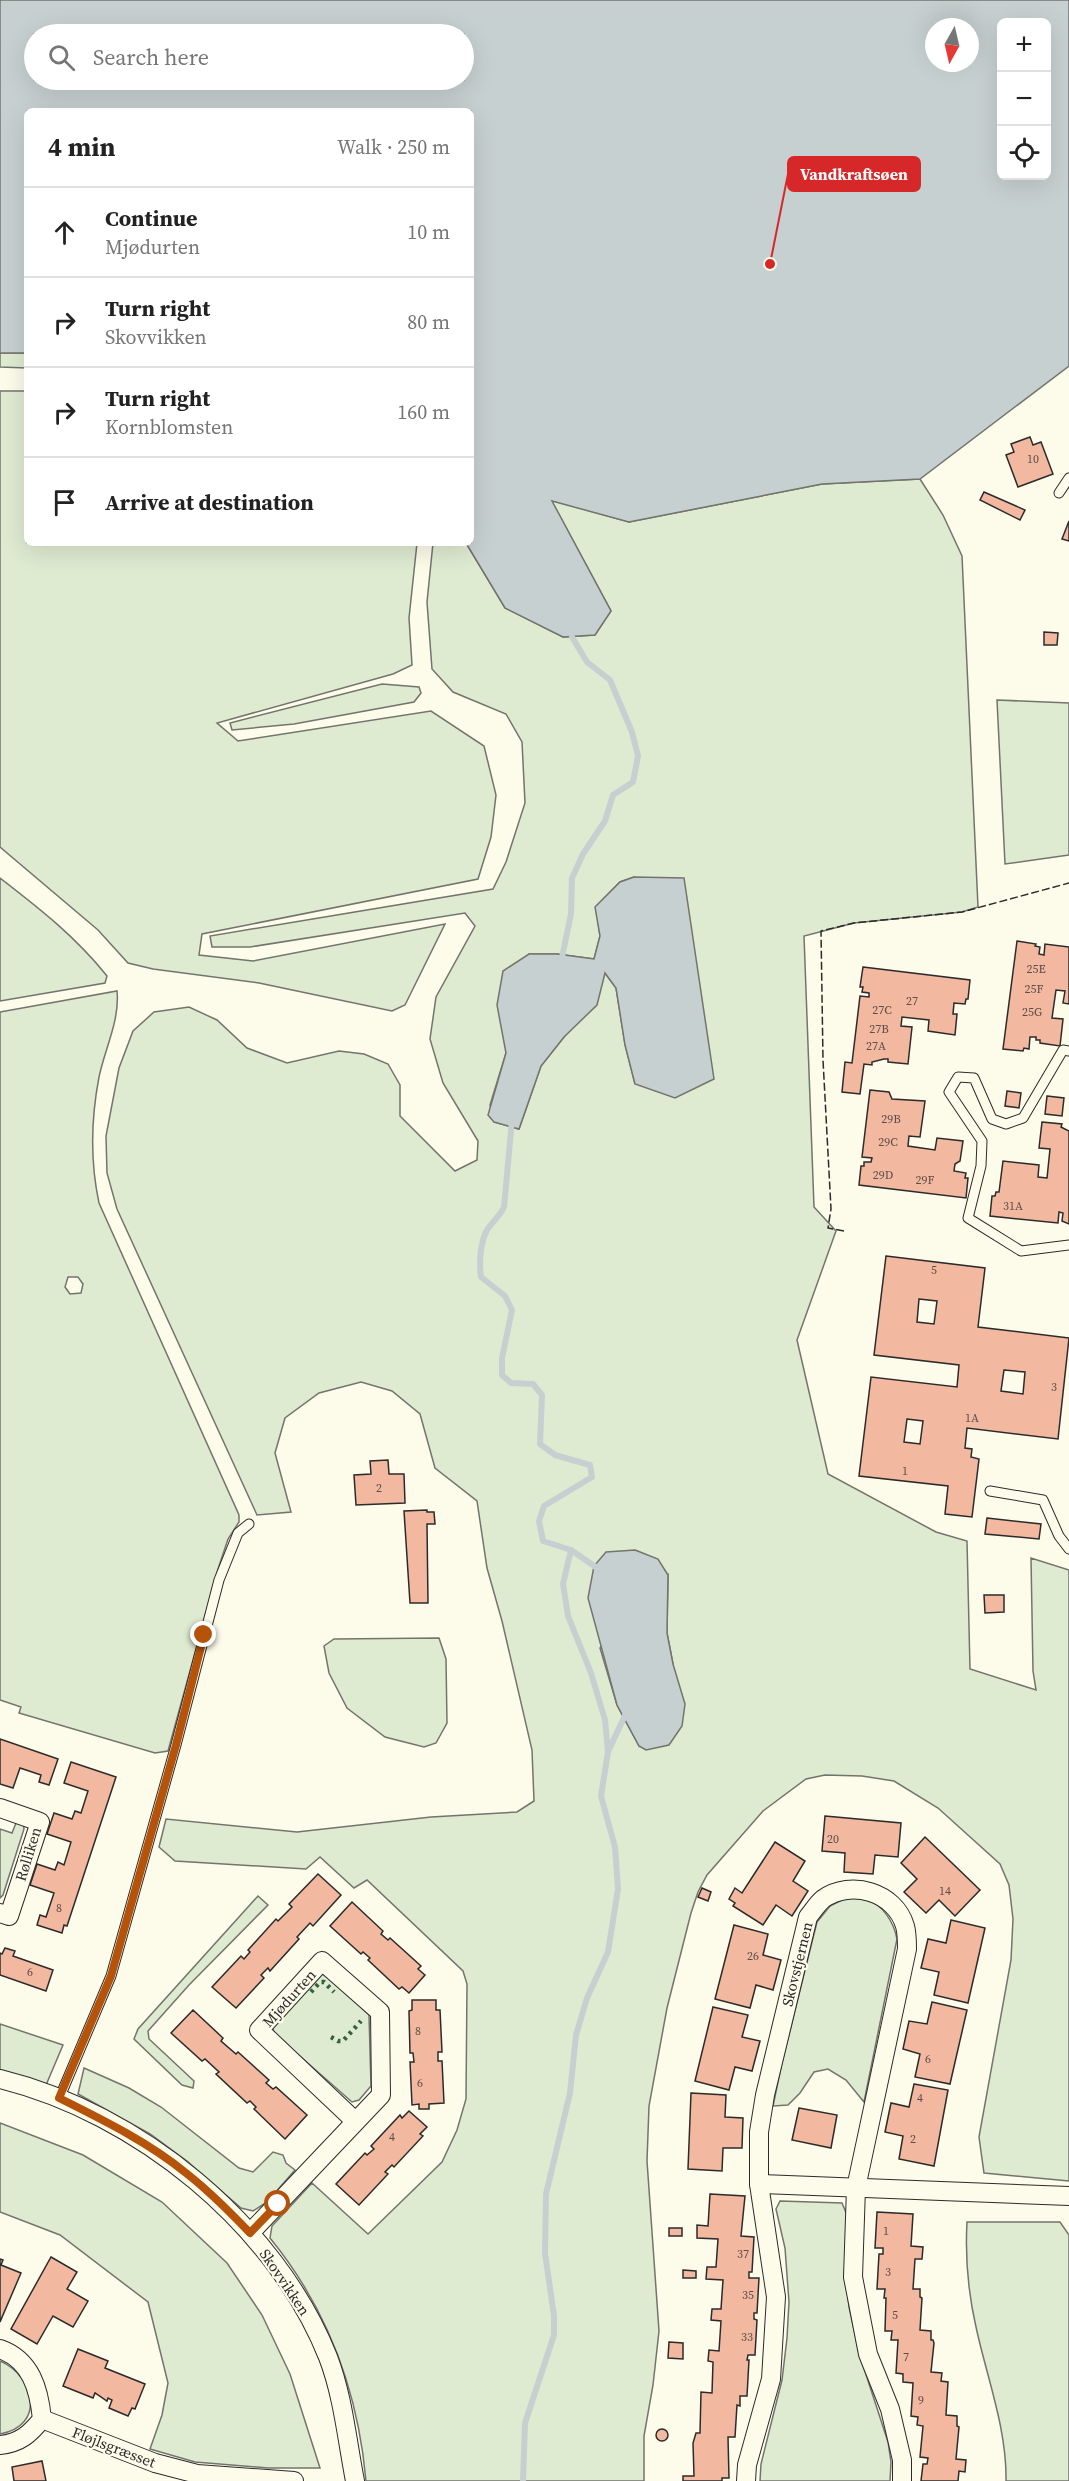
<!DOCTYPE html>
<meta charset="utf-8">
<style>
:root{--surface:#fff;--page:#f2f2f2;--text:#222;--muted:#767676;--line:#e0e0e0}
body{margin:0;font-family:"Source Serif 4",serif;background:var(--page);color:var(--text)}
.controls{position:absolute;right:18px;top:18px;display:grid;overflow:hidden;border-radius:9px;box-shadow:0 6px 24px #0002}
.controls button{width:54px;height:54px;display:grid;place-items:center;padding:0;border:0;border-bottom:2px solid var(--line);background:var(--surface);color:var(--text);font:30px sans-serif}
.compass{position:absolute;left:925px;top:18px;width:54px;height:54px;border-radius:50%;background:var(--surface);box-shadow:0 6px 24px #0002;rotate:188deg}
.stop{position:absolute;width:18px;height:18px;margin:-14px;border:4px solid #b45309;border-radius:50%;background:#fff}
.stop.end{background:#b45309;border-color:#fff;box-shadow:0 2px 6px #0008}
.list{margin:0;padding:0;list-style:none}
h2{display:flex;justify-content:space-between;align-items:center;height:78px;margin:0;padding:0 24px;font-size:26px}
h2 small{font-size:20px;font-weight:400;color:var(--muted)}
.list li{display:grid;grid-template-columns:39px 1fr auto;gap:18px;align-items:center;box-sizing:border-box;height:90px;padding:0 24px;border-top:2px solid var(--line)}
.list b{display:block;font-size:22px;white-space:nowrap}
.list p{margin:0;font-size:20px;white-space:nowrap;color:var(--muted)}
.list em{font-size:20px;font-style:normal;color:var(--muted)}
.icon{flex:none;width:33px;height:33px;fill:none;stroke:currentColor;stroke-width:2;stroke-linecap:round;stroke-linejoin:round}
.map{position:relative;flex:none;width:1069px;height:2481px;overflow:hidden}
.search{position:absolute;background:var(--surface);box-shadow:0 6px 24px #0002;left:24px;top:24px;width:450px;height:66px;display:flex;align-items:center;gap:15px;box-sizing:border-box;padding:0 21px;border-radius:33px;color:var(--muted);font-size:22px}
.panel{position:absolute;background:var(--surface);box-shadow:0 6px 24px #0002;left:24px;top:108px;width:450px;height:438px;border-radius:9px}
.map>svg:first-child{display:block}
</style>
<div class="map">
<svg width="1069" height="2481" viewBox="0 0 1069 2481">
<rect width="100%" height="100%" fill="#fdfbea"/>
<g fill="#deebd1" stroke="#74746e" stroke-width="1.5" fill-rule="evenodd">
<polygon points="0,353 27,353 27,368 0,367"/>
<polygon points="0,391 27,391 27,543 417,543 409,618 412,665 393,674 217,723 238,741 431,711 484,746 496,795 491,837 478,879 202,934 199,955 253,961 445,924 405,1005 392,1011 259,983 153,969 128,963 98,930 0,847"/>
<path d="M 920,479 L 943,515 L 962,556 L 978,907 L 962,912 L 854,923 L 804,936 L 814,1207 L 836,1231 L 797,1340 L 828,1474 L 936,1532 L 967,1541 L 970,1669 L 1036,1690 L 1033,1671 L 1031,1558 L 1069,1570 L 1069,2181 L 984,2173 L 979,2137 L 1011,1960 L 1013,1919 L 1009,1885 L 1000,1864 L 938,1808 L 894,1781 L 862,1776 L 825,1775 L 806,1779 L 763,1811 L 707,1875 L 698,1892 L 691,1913 L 667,2008 L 649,2106 L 647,2161 L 659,2331 L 653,2385 L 644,2436 L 644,2481 L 366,2481 C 358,2391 327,2308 270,2238 L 272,2226 L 312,2183 L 368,2234 L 442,2162 L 457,2130 L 466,2099 L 467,1984 L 463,1971 L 367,1880 L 354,1888 L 320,1857 L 306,1869 L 175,1861 L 159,1847 L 166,1819 L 297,1832 L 431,1817 L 517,1812 L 534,1801 L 532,1750 L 502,1621 L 487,1568 L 477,1501 L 435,1468 L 420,1414 L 392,1391 L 361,1382 L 319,1393 L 285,1418 L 275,1453 L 291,1512 L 257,1515 L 117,1209 L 107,1173 L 106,1136 L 119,1068 L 133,1031 L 154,1012 L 189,1007 L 217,1020 L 247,1048 L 287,1063 L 339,1051 L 364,1054 L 388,1064 L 400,1085 L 400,1116 L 455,1171 L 477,1160 L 478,1141 L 443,1083 L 430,1039 L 436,997 L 475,926 L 465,913 L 250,947 L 212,947 L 210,936 L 493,889 L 506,862 L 525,803 L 522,742 L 506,714 L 453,692 L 432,669 L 427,602 L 433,543 L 466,543 L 505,608 L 563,637 L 595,635 L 611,611 L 551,500 L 629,522 L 822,484 ZM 634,877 L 635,1084 L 625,1044 L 616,988 L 605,973 L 564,1037 L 541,1066 L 519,1129 L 494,1122 L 490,1105 L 506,1053 L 529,954 L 557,954 L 594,959 L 600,936 L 596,907 L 620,882 ZM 668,1575 L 667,1633 L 673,1664 L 639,1746 L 617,1705 L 600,1648 Z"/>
<polygon points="382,684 419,687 421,693 414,702 294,724 232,730 230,723"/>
<polygon points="997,700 1069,703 1069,855 1005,864"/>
<path d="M 0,878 C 39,908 76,937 107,976 L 105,983 L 0,1001 Z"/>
<path d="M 117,991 C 120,1020 105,1048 99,1077 C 91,1119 90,1161 99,1203 L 239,1515 L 239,1522 L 228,1539 L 218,1569 L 168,1751 L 155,1753 L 19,1713 L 21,1707 L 0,1700 L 0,1012 ZM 68,1277 L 78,1277 L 83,1284 L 81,1293 L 70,1294 L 65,1287 Z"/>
<polygon points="439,1638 446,1659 447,1723 436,1743 424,1747 385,1737 347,1708 329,1673 324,1646 334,1639"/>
<polygon points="18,1818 23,1821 24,1829 3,1895 0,1898 0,1829 12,1833"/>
<polygon points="258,1896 268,1905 189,1985 148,2031 149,2039 194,2081 193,2088 182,2085 134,2039 138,2029"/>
<path d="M 846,1898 C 852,1898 860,1897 866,1899 C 883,1904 894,1923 897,1939 L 864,2102 L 846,2080 L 828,2069 L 814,2072 L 800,2093 L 788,2105 L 773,2106 L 782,2063 L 817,1922 L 830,1906 Z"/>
<polygon points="320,1974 327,1975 369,2015 371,2086 359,2100 352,2102 277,2036 273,2030 274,2024"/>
<polygon points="0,2024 63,2045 46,2085 0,2070"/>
<polygon points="84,2068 129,2088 161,2107 239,2168 253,2172 273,2152 283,2155 286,2163 295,2170 267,2202 253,2211 241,2208 187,2161 150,2134 78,2094"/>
<polygon points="0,2123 83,2155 162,2202 227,2263 262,2315 290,2374 320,2468 268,2468 195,2462 150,2449 162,2415 168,2383 148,2302 60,2235 0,2212"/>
<polygon points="780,2201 842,2203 847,2215 845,2268 849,2307 859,2353 888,2442 891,2462 890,2481 760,2481 761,2464 782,2380 787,2338 789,2302 785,2248 776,2209"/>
<path d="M 967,2222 L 1060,2222 L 1069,2235 L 1069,2481 L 1006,2481 C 1007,2429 987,2378 976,2327 C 968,2292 965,2258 967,2222 Z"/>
<path d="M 0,2361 C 35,2376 46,2426 0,2434 Z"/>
</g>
<g fill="#c7d0d0" stroke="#74746e" stroke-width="1.5" fill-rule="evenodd">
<path d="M 0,0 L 1069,0 L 1069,366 L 920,479 L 822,484 L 629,522 L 552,501 L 611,611 L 595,635 L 563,637 L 505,608 L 466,543 L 471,543 L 471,111 L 27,111 L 27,353 L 0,353 ZM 1002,22 L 1046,22 L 1046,176 L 1002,176 ZM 934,27 L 970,27 L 970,63 L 934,63 ZM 34,34 L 464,34 L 464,80 L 34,80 Z"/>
<polygon points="634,877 684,878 714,1079 675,1098 635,1084 625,1045 616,988 605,973 597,1005 564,1037 541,1066 519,1129 494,1122 488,1115 506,1053 497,1005 503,971 529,954 557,954 594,959 600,936 595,907 620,882"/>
<polygon points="635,1550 658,1559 668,1575 667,1633 673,1664 685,1704 682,1726 669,1745 646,1750 639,1746 617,1705 588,1598 594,1566 606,1552"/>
</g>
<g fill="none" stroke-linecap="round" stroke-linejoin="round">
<g stroke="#c7d0d0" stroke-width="6">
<polyline points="561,962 571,914 572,878 583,854 605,821 613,795 633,782 638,756 632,732 610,680 587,662 572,637"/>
<path d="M 512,1120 L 504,1207 C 500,1216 492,1222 487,1230 C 480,1243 479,1263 481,1277 L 505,1296 L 512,1310 L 502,1358 L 502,1375 L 511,1383 L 533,1384 L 542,1395 L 540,1444 L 555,1455 L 590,1465 L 592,1477 L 544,1506 L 539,1521 L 543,1541 L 571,1550 L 600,1570"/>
<polyline points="571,1550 563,1584 568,1616 591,1673 605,1720 608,1752"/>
<polyline points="523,2481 525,2423 554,2335 554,2316 545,2253 546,2194 570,2093 576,2035 587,1998 608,1952 618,1889 615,1847 601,1796 608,1752 627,1711"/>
</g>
</g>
<g fill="#f2b8a0" stroke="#2b2b2b" stroke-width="1.5" fill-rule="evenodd">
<polygon points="1030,437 1033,445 1041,442 1053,474 1018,487 1006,455 1014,452 1011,444"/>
<polygon points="984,492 1025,510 1020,520 980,500"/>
<polygon points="1069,521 1069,541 1062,539"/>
<polygon points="1044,632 1058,633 1057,645 1044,645"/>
<polygon points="1017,941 1036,944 1035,946 1040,947 1039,954 1044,955 1045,944 1069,947 1069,1004 1063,1003 1065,991 1056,990 1052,1018 1063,1019 1060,1046 1040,1043 1040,1040 1036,1040 1036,1037 1030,1037 1029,1049 1024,1048 1023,1051 1003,1049"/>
<polygon points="863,967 970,980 968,999 966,999 965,1004 954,1003 953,1014 957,1014 955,1035 928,1031 929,1020 902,1017 901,1026 912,1027 908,1064 888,1062 888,1059 884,1059 872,1062 872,1065 864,1064 860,1094 842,1092 845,1062 852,1063 860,996 869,997 869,993 862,992 863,987 860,987"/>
<polygon points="870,1090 889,1092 892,1099 925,1101 920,1137 909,1136 908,1146 935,1150 937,1138 963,1141 960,1161 955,1164 954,1171 966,1173 965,1178 968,1178 966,1198 859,1185 861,1166 864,1166 864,1162 871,1162 872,1158 862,1157"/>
<polygon points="1007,1091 1021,1093 1019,1108 1005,1106"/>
<polygon points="1047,1096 1064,1098 1062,1116 1045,1114"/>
<polygon points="1042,1122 1062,1124 1061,1127 1069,1131 1069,1224 1062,1221 1063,1213 1059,1212 1058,1223 990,1216 992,1196 995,1196 996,1192 999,1192 1003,1161 1039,1165 1038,1177 1047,1178 1050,1149 1039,1148"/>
<path d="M 886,1256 L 985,1268 L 978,1327 L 1069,1338 L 1058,1439 L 967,1428 L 965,1448 L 972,1449 L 971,1457 L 979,1459 L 972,1517 L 945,1514 L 948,1486 L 859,1476 L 871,1377 L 957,1387 L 959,1365 L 874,1355 ZM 919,1299 L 937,1301 L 934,1324 L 917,1322 ZM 1004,1370 L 1025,1372 L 1023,1394 L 1001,1391 ZM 907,1419 L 923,1421 L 920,1444 L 904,1442 Z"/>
<polygon points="388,1460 389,1474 404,1474 405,1503 356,1505 354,1475 371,1474 370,1461"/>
<polygon points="427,1510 427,1512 434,1512 435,1524 427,1524 428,1603 410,1603 404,1511"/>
<polygon points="987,1518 1041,1524 1039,1539 985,1534"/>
<polygon points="984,1595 1004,1595 1004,1612 985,1613"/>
<polygon points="0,1739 58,1759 49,1785 39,1782 41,1775 20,1768 13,1788 0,1784"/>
<polygon points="71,1762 116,1777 67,1926 64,1925 62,1933 37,1925 40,1915 46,1917 54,1893 30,1885 37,1864 55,1870 58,1862 64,1865 71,1842 47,1834 54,1813 72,1819 75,1811 81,1813 88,1791 64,1783"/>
<polygon points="825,1816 901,1823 898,1857 875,1855 873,1874 844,1872 845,1853 822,1851"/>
<polygon points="925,1837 980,1890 955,1916 939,1900 926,1913 904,1892 917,1879 901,1863"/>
<polygon points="775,1842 805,1861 793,1881 808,1891 792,1916 776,1905 763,1925 733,1906 735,1903 729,1899 735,1888 742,1893"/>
<polygon points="318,1874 341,1895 313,1926 310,1923 297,1937 299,1939 270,1971 268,1968 261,1975 264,1978 236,2008 212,1987 241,1956 244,1959 250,1952 248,1950 276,1919 278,1921 292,1907 289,1904"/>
<polygon points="702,1888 711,1892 708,1901 698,1897"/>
<polygon points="352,1902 383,1931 381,1934 388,1940 390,1938 421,1966 418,1969 425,1975 409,1993 402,1987 399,1989 368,1960 370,1958 363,1952 361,1954 330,1926"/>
<polygon points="951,1920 985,1928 968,2003 934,1995 939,1972 921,1968 928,1939 946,1943"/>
<polygon points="734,1925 768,1934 763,1955 781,1960 773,1990 756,1985 750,2008 715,1999"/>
<polygon points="5,1948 15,1951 13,1956 53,1970 46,1991 0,1975 0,1953 2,1954"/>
<polygon points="412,2000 436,2000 436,2010 440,2010 442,2052 438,2052 438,2061 442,2061 444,2103 429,2104 429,2109 419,2109 419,2104 412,2105 410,2062 414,2062 413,2053 410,2053 409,2011 412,2010"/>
<polygon points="932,2002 967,2010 950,2084 915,2077 920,2054 903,2049 909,2021 927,2024"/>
<polygon points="713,2007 748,2015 742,2037 760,2041 752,2071 735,2067 729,2090 695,2081"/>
<polygon points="193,2010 223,2038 221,2041 236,2054 238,2052 269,2080 266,2083 273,2089 276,2087 307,2115 285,2139 254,2109 256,2107 250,2101 247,2103 216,2074 219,2072 205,2059 202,2061 171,2033"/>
<polygon points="914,2084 948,2090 934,2166 899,2159 903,2136 885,2132 891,2103 909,2107"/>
<polygon points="691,2093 726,2095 725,2117 743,2118 742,2148 723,2148 722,2171 688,2169"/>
<polygon points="799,2108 837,2115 831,2148 792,2140"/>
<polygon points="409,2111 427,2127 420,2134 423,2136 394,2167 392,2165 385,2172 388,2174 359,2205 336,2184 365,2153 367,2155 374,2149 371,2146 400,2115 402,2118"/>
<polygon points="710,2194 745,2196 741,2236 754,2237 752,2272 749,2272 749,2278 759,2278 757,2313 754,2313 754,2319 757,2320 755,2355 748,2355 747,2360 749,2360 747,2396 740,2396 740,2406 737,2405 735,2437 728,2437 729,2478 722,2478 722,2481 683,2481 683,2476 694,2476 693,2443 696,2433 700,2433 701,2392 712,2393 713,2362 708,2361 709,2350 719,2351 721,2321 711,2320 712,2309 721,2309 723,2280 706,2279 707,2267 716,2267 718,2239 697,2238 697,2225 708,2226"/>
<polygon points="877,2212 913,2214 911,2246 923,2247 922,2259 915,2259 913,2289 920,2289 920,2297 922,2298 920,2330 931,2331 931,2340 933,2340 934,2343 931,2372 942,2373 941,2381 948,2382 946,2415 957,2416 957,2426 959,2427 956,2459 966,2460 965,2472 959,2471 958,2481 921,2481 923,2464 927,2464 928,2458 920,2457 923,2426 917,2425 918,2417 911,2416 913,2383 903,2382 903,2374 896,2373 898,2340 891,2340 892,2331 885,2331 886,2298 884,2298 885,2289 877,2289 879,2254 883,2254 883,2248 875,2248"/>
<rect x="669" y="2228" width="13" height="8"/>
<polygon points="51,2257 77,2272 67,2289 88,2301 73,2327 53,2316 37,2344 11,2329"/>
<polygon points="0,2259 3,2260 1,2265 21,2273 0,2322"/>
<polygon points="683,2270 696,2271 696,2278 683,2278"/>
<polygon points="669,2342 683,2343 683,2359 668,2358"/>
<polygon points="78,2349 108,2361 105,2368 145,2384 135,2409 132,2408 128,2416 109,2408 112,2400 108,2398 107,2401 95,2393 93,2398 63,2386"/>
<circle cx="662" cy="2435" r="6"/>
<polygon points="42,2461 46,2481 14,2481 12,2467"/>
</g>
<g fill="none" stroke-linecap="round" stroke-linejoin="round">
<g stroke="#2b2b2b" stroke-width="11">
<g id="service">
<polyline points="1059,493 1069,478"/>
<polyline points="1069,1051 1063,1050 1023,1118 1006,1124 992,1119 974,1078 958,1077 949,1092 982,1141 981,1166 968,1218 1021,1251 1069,1245"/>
<polyline points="990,1491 1043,1500 1059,1536 1069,1549"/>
<polyline points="59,2099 111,1976 176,1745 219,1580 238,1533 249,1524"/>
</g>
</g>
<g stroke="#2b2b2b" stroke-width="20">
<g id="minor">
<polyline points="0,1808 40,1822 9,1916 0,1913"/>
<path d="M 0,2079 C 138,2113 275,2224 328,2357 C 343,2396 347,2440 355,2481"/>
<polyline points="759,2184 1069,2196"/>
<polyline points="250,2233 381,2095 380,2012 322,1961 259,2030 354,2120"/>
<path d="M 0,2349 C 31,2360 39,2389 42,2419 C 30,2434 20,2443 0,2445"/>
<polyline points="42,2419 155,2463 197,2474 294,2481"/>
<path d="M 746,2481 L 747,2465 L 771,2379 L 776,2297 L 759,2184 L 759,2132 L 765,2095 L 808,1917 C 813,1911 817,1904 823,1899 C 851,1879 895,1892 905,1926 C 907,1933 907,1942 907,1949 L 856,2188 L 853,2277 L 868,2354 L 890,2409 L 902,2460 L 902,2481"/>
</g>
</g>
<use href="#service" stroke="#fdfbea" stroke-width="9"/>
<use href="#minor" stroke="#fdfbea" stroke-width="18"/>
<g stroke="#34623c" stroke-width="4.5" stroke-dasharray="3 4.5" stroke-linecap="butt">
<polyline points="311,1992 320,1982 324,1982 334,1992"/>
<polyline points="331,2037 338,2041 343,2041 361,2021"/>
</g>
<polyline stroke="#2b2b2b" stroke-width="1.5" stroke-dasharray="8 3" stroke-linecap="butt" points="844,1231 828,1228 831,1209 823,1060 821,931 854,923 962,912 1069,883"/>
</g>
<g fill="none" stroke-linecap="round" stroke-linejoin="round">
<path stroke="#b45309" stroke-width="8" d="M 204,1635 L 176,1745 L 111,1976 L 59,2098 C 103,2120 148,2142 186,2173 C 209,2191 230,2212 250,2233 L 278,2204"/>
</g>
<g text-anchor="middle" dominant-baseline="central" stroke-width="4.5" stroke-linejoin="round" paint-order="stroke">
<g font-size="12" fill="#5d4e48">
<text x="1033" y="459">10</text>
<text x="1036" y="969">25E</text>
<text x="1034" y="989">25F</text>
<text x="912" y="1001">27</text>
<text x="882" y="1010">27C</text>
<text x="1032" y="1012">25G</text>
<text x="879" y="1029">27B</text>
<text x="876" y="1046">27A</text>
<text x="891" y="1119">29B</text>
<text x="888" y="1142">29C</text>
<text x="883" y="1175">29D</text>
<text x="925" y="1180">29F</text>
<text x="1013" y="1206">31A</text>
<text x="934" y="1270">5</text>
<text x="1054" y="1387">3</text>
<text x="972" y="1418">1A</text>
<text x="905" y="1471">1</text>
<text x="379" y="1488">2</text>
<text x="833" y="1839">20</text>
<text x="945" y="1891">14</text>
<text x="59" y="1908">8</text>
<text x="753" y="1956">26</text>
<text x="30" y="1972">6</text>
<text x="418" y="2031">8</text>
<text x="928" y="2059">6</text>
<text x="420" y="2083">6</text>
<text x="920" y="2098">4</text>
<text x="392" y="2137">4</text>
<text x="913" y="2139">2</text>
<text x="886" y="2231">1</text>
<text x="743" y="2254">37</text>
<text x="888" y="2272">3</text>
<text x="748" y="2295">35</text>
<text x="895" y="2315">5</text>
<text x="747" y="2337">33</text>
<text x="906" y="2357">7</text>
<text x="921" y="2400">9</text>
</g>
<g font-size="15" fill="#2b2b2b" stroke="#fdfbea">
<text transform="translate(28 1854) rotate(-73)">Rølliken</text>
<text transform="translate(797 1964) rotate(-76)">Skovstjernen</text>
<text transform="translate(289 1998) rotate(-48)">Mjødurten</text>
<text transform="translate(285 2282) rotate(56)">Skovvikken</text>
<text transform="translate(114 2447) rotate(21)">Fløjlsgræsset</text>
</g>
</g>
<path fill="none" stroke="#d62828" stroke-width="2" d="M770 264L788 174"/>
<circle fill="#d62828" stroke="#fdfbea" stroke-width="2" cx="770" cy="264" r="6"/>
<rect fill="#d62828" stroke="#d62828" stroke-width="2" x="788" y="157" width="132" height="34" rx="6"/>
<g font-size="16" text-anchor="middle" font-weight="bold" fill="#fff">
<text x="854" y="180">Vandkraftsøen</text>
</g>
</svg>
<div class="controls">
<button>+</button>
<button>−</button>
<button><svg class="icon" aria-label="locate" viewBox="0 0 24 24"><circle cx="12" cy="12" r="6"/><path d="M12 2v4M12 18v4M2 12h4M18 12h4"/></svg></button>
</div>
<svg class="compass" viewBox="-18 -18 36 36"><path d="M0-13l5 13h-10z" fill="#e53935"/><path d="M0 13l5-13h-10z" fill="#767676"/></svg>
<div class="stop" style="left:278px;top:2204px"></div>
<div class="stop end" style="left:204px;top:1635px"></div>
<div class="search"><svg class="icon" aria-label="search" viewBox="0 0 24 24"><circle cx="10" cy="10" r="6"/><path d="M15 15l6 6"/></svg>Search here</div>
<section class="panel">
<h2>4 min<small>Walk · 250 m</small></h2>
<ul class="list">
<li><svg class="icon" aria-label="ahead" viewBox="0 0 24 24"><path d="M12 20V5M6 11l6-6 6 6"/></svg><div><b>Continue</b><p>Mjødurten</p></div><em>10 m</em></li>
<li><svg class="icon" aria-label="right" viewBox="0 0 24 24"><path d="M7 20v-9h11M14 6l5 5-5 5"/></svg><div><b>Turn right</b><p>Skovvikken</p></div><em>80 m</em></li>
<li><svg class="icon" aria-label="right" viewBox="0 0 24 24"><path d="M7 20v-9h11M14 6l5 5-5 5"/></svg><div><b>Turn right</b><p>Kornblomsten</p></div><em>160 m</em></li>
<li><svg class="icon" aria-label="arrive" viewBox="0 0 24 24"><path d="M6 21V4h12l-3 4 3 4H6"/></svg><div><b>Arrive at destination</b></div></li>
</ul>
</section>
</div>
